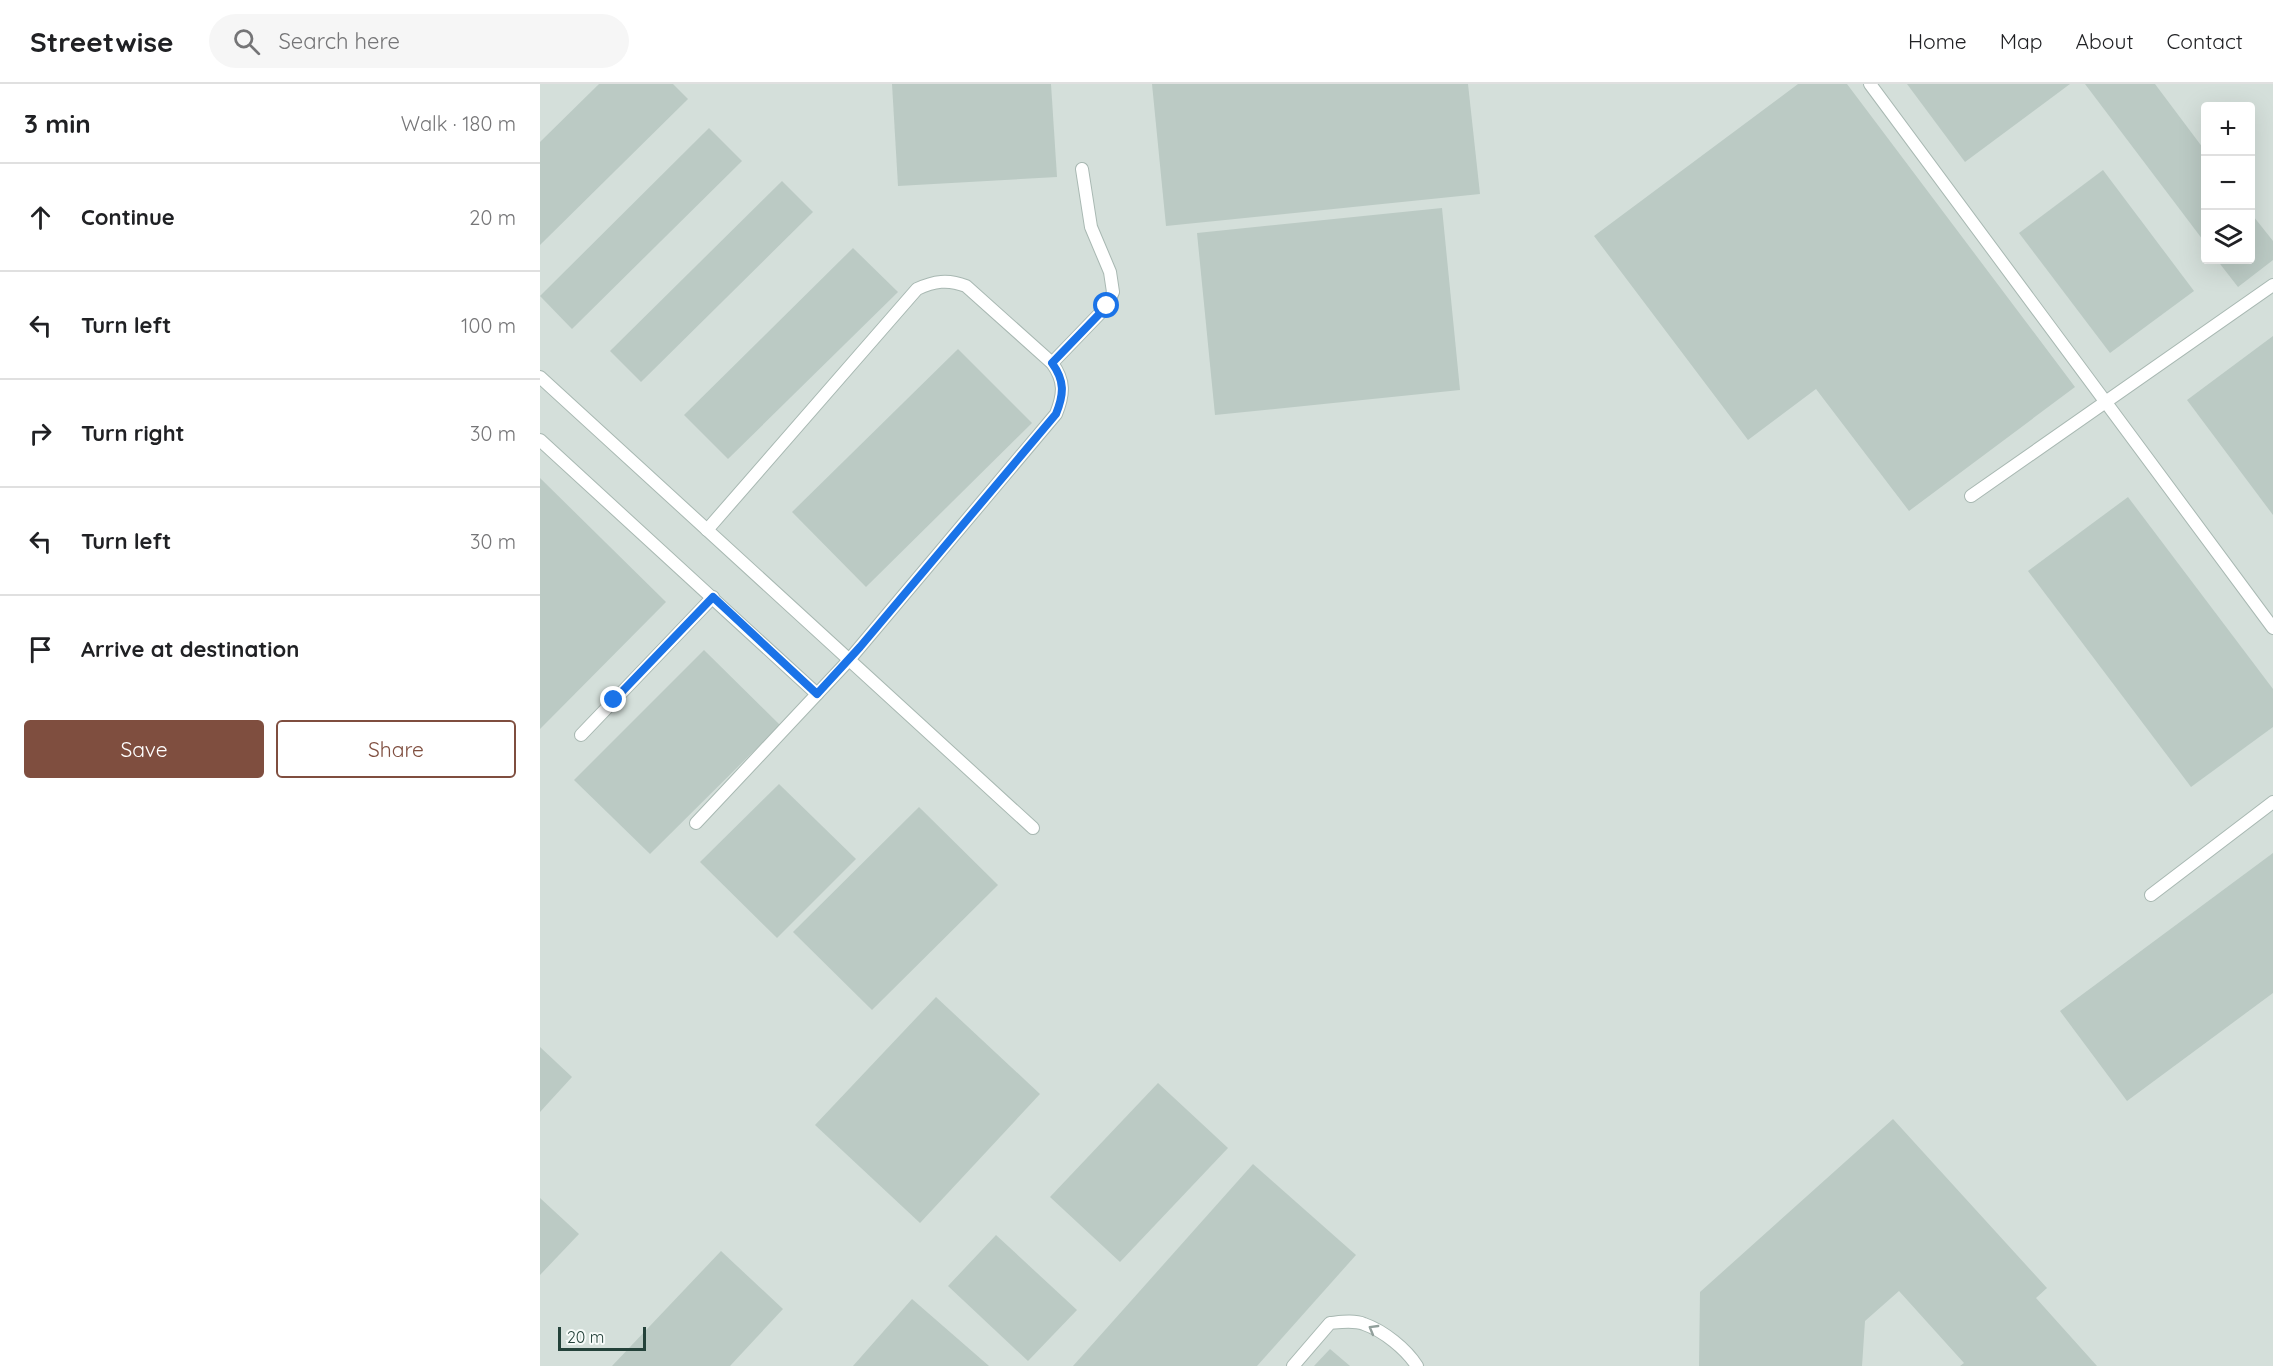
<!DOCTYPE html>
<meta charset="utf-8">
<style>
:root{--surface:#fff;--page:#f6f6f6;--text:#202124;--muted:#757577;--line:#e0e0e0;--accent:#7f4e3f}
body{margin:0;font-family:Quicksand,sans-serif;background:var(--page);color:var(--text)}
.controls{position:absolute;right:18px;top:18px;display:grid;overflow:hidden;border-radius:6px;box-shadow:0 6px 24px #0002}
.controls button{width:54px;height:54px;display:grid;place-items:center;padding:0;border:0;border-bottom:2px solid var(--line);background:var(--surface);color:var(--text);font:30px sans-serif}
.scale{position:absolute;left:18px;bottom:15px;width:88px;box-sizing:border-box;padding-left:6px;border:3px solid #24423a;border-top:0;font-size:16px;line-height:21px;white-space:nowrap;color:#24423a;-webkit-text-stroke:4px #f7fbf9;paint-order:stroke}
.stop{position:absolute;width:18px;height:18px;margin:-14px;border:4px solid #1a73e8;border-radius:50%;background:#fff}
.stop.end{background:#1a73e8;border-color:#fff;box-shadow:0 2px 6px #0008}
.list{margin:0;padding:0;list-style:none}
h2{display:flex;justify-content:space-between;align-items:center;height:78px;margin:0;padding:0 24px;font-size:26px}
h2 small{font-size:20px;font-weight:400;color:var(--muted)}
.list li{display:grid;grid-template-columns:39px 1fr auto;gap:18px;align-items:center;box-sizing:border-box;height:108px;padding:0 24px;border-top:2px solid var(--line)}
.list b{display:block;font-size:22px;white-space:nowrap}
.list em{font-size:20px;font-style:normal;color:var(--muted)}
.actions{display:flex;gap:12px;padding:18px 24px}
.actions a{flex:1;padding:14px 0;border:2px solid var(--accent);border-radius:6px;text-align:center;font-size:21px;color:var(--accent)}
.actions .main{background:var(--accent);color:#fff}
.icon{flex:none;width:33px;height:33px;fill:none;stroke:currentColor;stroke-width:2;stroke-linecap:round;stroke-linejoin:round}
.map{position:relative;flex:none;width:1733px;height:1282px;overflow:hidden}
header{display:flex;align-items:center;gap:36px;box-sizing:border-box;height:84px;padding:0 30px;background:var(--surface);border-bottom:2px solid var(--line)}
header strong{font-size:28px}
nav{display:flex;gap:33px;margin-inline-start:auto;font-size:21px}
.search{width:420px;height:54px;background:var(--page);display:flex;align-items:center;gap:15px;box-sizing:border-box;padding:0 21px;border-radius:33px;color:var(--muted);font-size:22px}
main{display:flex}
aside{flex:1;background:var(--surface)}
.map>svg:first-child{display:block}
</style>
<header>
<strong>Streetwise</strong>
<div class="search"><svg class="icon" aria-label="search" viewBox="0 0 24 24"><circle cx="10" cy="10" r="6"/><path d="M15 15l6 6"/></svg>Search here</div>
<nav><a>Home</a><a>Map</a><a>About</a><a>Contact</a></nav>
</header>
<main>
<aside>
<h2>3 min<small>Walk · 180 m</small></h2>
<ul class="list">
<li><svg class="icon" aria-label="ahead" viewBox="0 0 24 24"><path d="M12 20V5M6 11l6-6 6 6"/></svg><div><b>Continue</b></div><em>20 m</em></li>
<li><svg class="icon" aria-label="left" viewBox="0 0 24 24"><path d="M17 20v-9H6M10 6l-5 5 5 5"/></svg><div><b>Turn left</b></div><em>100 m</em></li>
<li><svg class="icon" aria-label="right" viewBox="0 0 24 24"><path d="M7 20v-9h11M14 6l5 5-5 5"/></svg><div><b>Turn right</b></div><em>30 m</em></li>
<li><svg class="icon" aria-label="left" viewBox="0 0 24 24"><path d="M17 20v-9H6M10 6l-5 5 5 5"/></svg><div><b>Turn left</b></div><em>30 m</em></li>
<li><svg class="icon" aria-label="arrive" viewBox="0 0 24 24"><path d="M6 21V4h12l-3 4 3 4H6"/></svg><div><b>Arrive at destination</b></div></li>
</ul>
<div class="actions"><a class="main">Save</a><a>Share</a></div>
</aside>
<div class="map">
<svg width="1733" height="1282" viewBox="0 0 1733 1282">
<rect width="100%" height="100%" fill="#e6efeb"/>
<path fill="#d4dfda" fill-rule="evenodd" d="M 0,0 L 1733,0 L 1733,1282 L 0,1282 ZM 1666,22 L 1710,22 L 1710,176 L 1666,176 Z"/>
<g fill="#bbcac4">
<polygon points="59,0 133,0 148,15 0,161 0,58"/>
<polygon points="352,0 511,0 517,93 358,102"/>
<polygon points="612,0 928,0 940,110 626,142"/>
<polygon points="1258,0 1307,0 1535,303 1369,427 1276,305 1208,356 1054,152"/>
<polygon points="1367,0 1530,0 1425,78"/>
<polygon points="1545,0 1615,0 1666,68 1666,160"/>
<polygon points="169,44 202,77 32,245 0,212"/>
<polygon points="1563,86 1654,207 1570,269 1479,149"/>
<polygon points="242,97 273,128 101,298 70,267"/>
<polygon points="902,124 920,306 675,331 657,149"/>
<polygon points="1710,128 1733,157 1733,176 1698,203 1677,176 1710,176"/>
<polygon points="313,164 358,208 188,375 144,331"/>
<polygon points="1733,252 1733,431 1647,316"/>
<polygon points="418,265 492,339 326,503 252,428"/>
<polygon points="0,394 126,518 0,645"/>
<polygon points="1588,413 1733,605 1733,643 1651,703 1488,487"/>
<polygon points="164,566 240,641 110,770 34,696"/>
<polygon points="239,700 316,775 237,854 160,778"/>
<polygon points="379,723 458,801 332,926 253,848"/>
<polygon points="1733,769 1733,909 1587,1017 1520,927"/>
<polygon points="396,913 500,1010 380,1139 275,1041"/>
<polygon points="0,963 32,993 0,1028"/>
<polygon points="618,999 688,1064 580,1178 510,1113"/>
<polygon points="1353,1035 1507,1204 1496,1214 1557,1282 1420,1282 1424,1279 1359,1207 1325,1237 1322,1282 1159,1282 1160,1208"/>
<polygon points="713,1080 816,1171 717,1282 533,1282"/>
<polygon points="0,1114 39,1150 0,1191"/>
<polygon points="456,1151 537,1226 488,1277 408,1202"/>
<polygon points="181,1167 243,1225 190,1282 72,1282"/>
<polygon points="372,1215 449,1282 313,1282"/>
<polygon points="790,1265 810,1282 774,1282"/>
</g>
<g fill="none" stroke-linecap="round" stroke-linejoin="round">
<g stroke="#a8b8b2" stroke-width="14">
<g id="lane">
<polyline points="1330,0 1733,544"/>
<polyline points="512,279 567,222 573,208 570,188 551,143 542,85"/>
<polyline points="0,293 493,744"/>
<polyline points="0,356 277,610"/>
<polyline points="1431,412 1733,201"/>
<polyline points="41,651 173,513"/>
<path d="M 156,739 L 309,576 L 516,330 C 524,310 525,297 512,279 L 426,202 C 408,195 394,197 377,205 L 167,446"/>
<polyline points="1611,811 1733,718"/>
<path d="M 753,1282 L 790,1239 C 801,1238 814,1236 824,1240 C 844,1247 866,1265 877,1282"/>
</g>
</g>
<use href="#lane" stroke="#fff" stroke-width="12"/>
</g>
<defs><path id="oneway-chevron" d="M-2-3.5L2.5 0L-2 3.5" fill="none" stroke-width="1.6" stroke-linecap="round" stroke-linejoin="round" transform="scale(1.5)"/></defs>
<use stroke="#92a09c" href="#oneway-chevron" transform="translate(833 1245) rotate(-150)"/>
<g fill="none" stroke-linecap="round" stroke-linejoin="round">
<path stroke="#1a73e8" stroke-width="8" d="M 74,616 L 173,513 L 277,610 L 320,563 L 516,330 C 524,310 525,297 512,279 L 567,222"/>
</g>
</svg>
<div class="controls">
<button>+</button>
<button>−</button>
<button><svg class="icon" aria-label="layers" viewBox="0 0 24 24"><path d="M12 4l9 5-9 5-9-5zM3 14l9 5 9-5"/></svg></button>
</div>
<div class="scale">20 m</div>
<div class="stop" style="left:567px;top:222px"></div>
<div class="stop end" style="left:74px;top:616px"></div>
</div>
</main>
